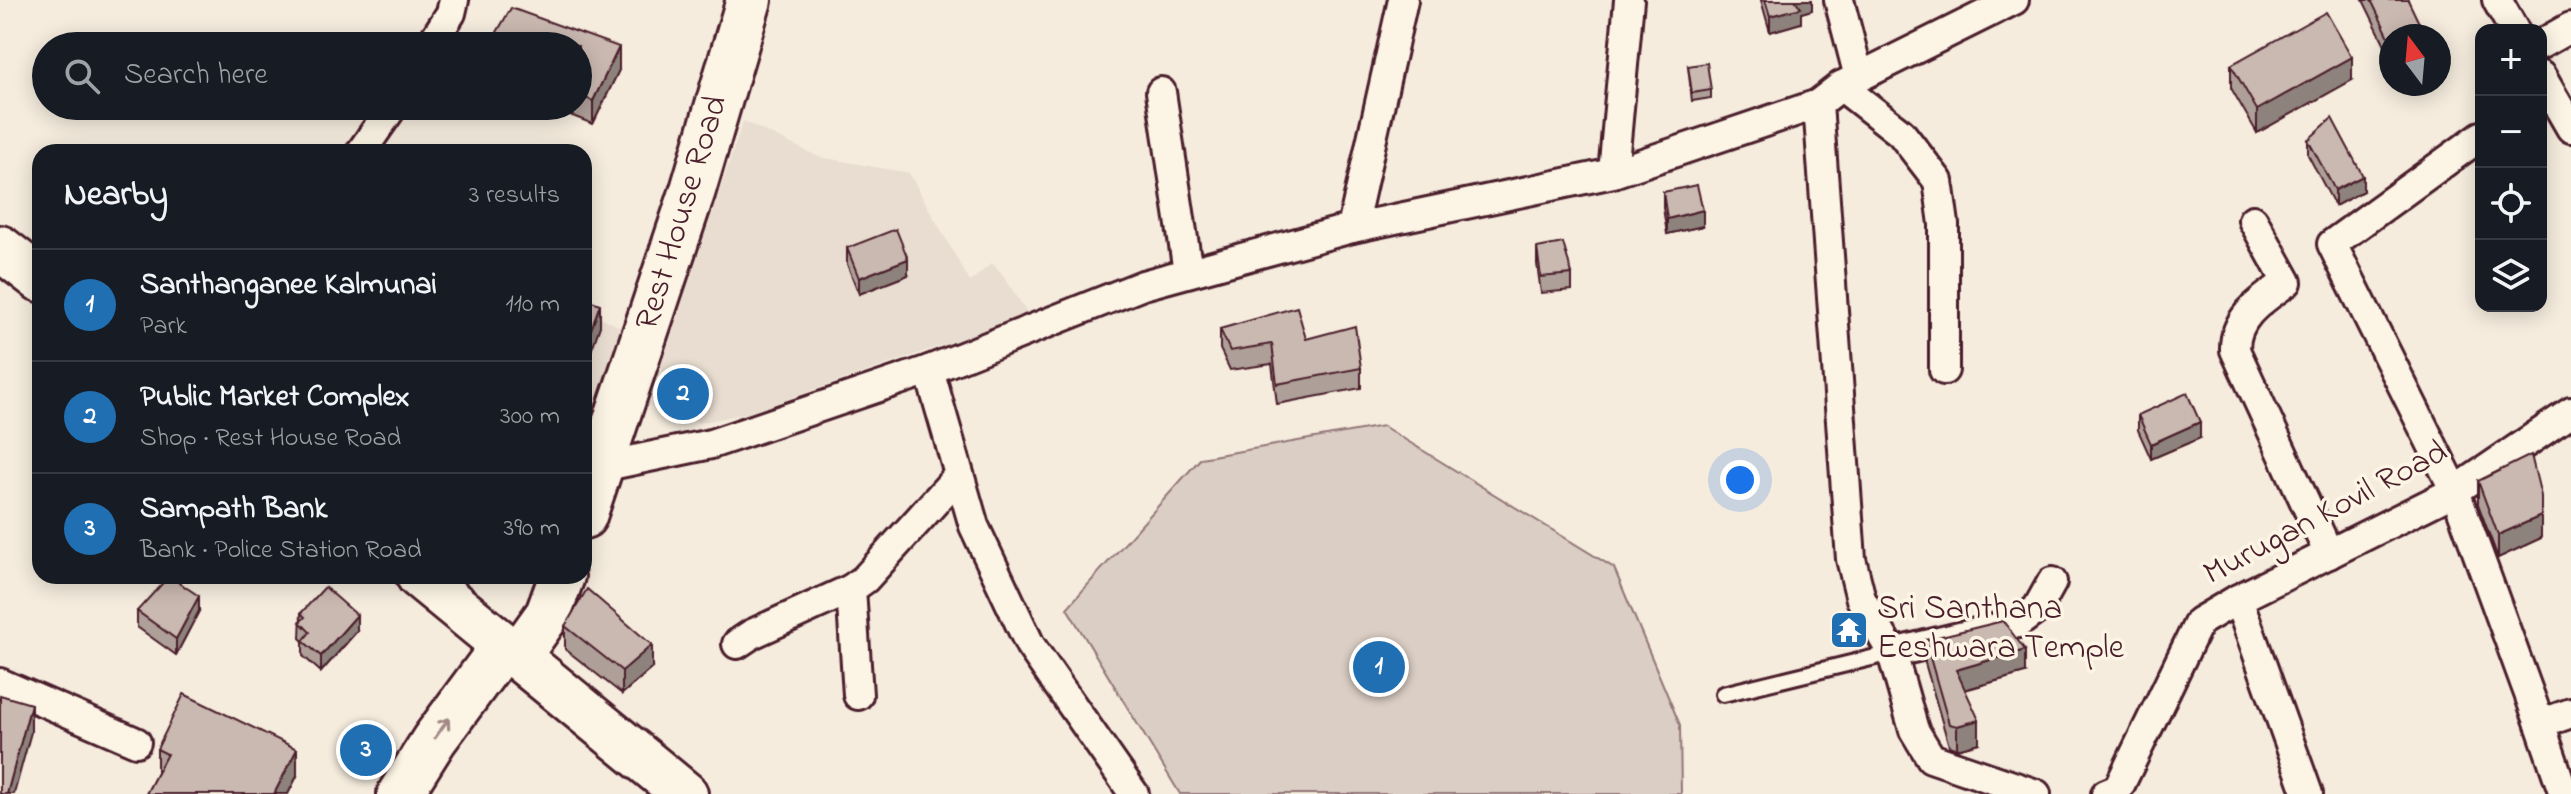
<!DOCTYPE html>
<meta charset="utf-8">
<style>
:root{--surface:#171b24;--page:#242831;--text:#f1f3f6;--muted:#9ea1a6;--line:#363941;--accent:#1f6fb2}
body{margin:0;font-family:"Indie Flower",sans-serif;background:var(--page);color:var(--text)}
.controls{position:absolute;right:24px;top:24px;display:grid;overflow:hidden;border-radius:16px;box-shadow:0 4px 20px #0003}
.controls button{width:72px;height:72px;display:grid;place-items:center;padding:0;border:0;border-bottom:2px solid var(--line);background:var(--surface);color:var(--text);font:40px sans-serif}
.compass{position:absolute;left:2379px;top:24px;width:72px;height:72px;border-radius:50%;background:var(--surface);box-shadow:0 4px 20px #0003;rotate:344deg}
.you{position:absolute;left:1740px;top:480px;width:28px;height:28px;margin:-20px;border:6px solid #fff;border-radius:50%;background:#1a73e8;box-shadow:0 0 0 12px #1a73e833}
.badge{display:grid;place-items:center;width:52px;height:52px;border-radius:50%;background:var(--accent);color:#fff;font-size:26px;font-weight:700}
.pin{position:absolute;translate:-50% -50%;border:4px solid #fff;box-shadow:0 2px 8px #0006}
.list{margin:0;padding:0;list-style:none}
h2{display:flex;justify-content:space-between;align-items:center;height:104px;margin:0;padding:0 32px;font-size:34px}
h2 small{font-size:26px;font-weight:400;color:var(--muted)}
.list li{display:grid;grid-template-columns:52px 1fr auto;gap:24px;align-items:center;box-sizing:border-box;height:112px;padding:0 32px;border-top:2px solid var(--line)}
.list b{display:block;font-size:30px;white-space:nowrap}
.list p{margin:0;font-size:26px;white-space:nowrap;color:var(--muted)}
.list em{font-size:26px;font-style:normal;color:var(--muted)}
.icon{flex:none;width:44px;height:44px;fill:none;stroke:currentColor;stroke-width:2;stroke-linecap:round;stroke-linejoin:round}
.map{position:relative;flex:none;width:2571px;height:794px;overflow:hidden}
.search{position:absolute;background:var(--surface);box-shadow:0 4px 20px #0003;left:32px;top:32px;width:560px;height:88px;display:flex;align-items:center;gap:20px;box-sizing:border-box;padding:0 28px;border-radius:44px;color:var(--muted);font-size:30px}
.panel{position:absolute;background:var(--surface);box-shadow:0 4px 20px #0003;left:32px;top:144px;width:560px;height:440px;border-radius:24px}
.map>svg:first-child{display:block}
</style>
<div class="map">
<svg width="2571" height="794" viewBox="0 0 2571 794">
<rect width="100%" height="100%" fill="#f5ecde"/>
<filter id="ink" filterUnits="userSpaceOnUse"><feTurbulence type="fractalNoise" baseFrequency=".0125" numOctaves="2"/><feDisplacementMap in="SourceGraphic" scale="16" xChannelSelector="R" yChannelSelector="G"/><feConvolveMatrix kernelMatrix="1 2 1 2 8 2 1 2 1" color-interpolation-filters="sRGB"/></filter>
<g filter="url(#ink)">
<g fill="#e8ddd0">
<polygon points="743,121 819,157 909,173 970,282 992,263 1004,277 1029,315 748,413 698,423 673,403 661,367"/>
<polygon points="584,308 627,331 584,475"/>
</g>
<polygon fill="#dbcec4" stroke="#927678" stroke-width="2" points="1383,426 1614,568 1680,725 1681,794 1180,794 1067,608 1201,458"/>
<g fill="none" stroke-linecap="round" stroke-linejoin="round">
<g stroke="#4a1f2b" stroke-width="20">
<polyline id="lane" points="1723,694 1892,653"/>
</g>
<g stroke="#4a1f2b" stroke-width="34">
<g id="street">
<polyline points="2497,0 2514,30"/>
<polyline points="2541,44 2571,27"/>
<polyline points="430,46 451,13 454,0"/>
<polyline points="2541,76 2571,128"/>
<polyline points="1859,77 2014,0"/>
<polyline points="1841,86 1901,133 1938,181 1944,224 1944,370"/>
<polyline points="1161,92 1188,272"/>
<polyline points="1818,104 1851,559 1861,599 1892,653 1914,730 1931,758 2036,794"/>
<polyline points="2481,136 2332,244 2455,491 2540,724"/>
<polyline points="361,152 393,106"/>
<polyline points="1613,173 1629,0"/>
<path d="M 2253,220 L 2287,282 C 2262,300 2234,317 2235,350 L 2329,554"/>
<polyline points="1352,228 1403,0"/>
<polyline points="929,370 974,526 1030,645 1134,794"/>
<polyline points="601,467 711,444 929,370 1143,285 1352,228 1613,173 1818,104 1841,86 1859,77 1839,0"/>
<polyline points="851,589 858,695"/>
<polyline points="2238,599 2308,794"/>
<polyline points="737,644 752,634 851,589 865,579 959,475"/>
<polyline points="1892,653 2018,623 2037,609 2052,582"/>
<polyline points="0,683 136,742"/>
<polyline points="2106,794 2118,789 2199,622 2238,599 2455,491 2571,412"/>
<polyline points="2564,794 2540,724 2571,713"/>
</g>
</g>
<g stroke="#4a1f2b" stroke-width="50">
<g id="primary">
<polyline points="584,516 693,190 749,0"/>
<polyline points="518,656 548,614 562,576"/>
<polyline points="400,794 434,740 504,645"/>
</g>
</g>
<g stroke="#4a1f2b" stroke-width="50">
<g id="highway">
<polyline points="0,248 40,279"/>
<polyline points="419,576 685,794"/>
</g>
</g>
<use href="#lane" stroke="#fcf5e5" stroke-width="14"/>
<use href="#street" stroke="#fcf5e5" stroke-width="28"/>
<use href="#primary" stroke="#fcf5e5" stroke-width="44"/>
<use href="#highway" stroke="#fcf5e5" stroke-width="44"/>
</g>
<g fill="#ae9f98" stroke="#4a1f2b" stroke-width="2">
<polygon points="1761,0 1812,0 1812,10 1801,13 1801,23 1770,32"/>
<polygon points="2363,0 2408,0 2419,36 2389,53"/>
<polygon points="578,46 619,70 593,124 547,106 578,106"/>
<polygon points="2231,65 2352,80 2257,133 2231,88"/>
<polygon points="1688,66 1711,90 1711,98 1692,101"/>
<polygon points="2308,140 2363,191 2335,206 2308,155"/>
<polygon points="1663,192 1703,226 1667,234 1663,208"/>
<polygon points="847,248 908,275 859,294 847,264"/>
<polygon points="1537,248 1572,274 1572,290 1541,293 1537,264"/>
<polygon points="1220,329 1306,339 1361,368 1361,388 1277,404 1272,364 1230,370 1220,349"/>
<polygon points="2138,415 2200,438 2151,459 2138,430"/>
<polygon points="2478,481 2541,538 2498,558 2478,504"/>
<polygon points="137,611 199,611 176,655 137,627"/>
<polygon points="301,613 357,631 321,672 303,656 303,641 300,638"/>
<polygon points="565,626 652,668 622,694 565,649"/>
<polygon points="1925,640 2025,673 1965,690 1979,743 1957,749 1949,746 1925,663"/>
<polygon points="157,749 297,776 288,794 146,794 157,773"/>
</g>
<g fill="#8d827c" stroke="#4a1f2b" stroke-width="2">
<polygon points="1795,0 1812,0 1812,10 1801,13 1801,23 1770,32 1770,16"/>
<polygon points="2419,23 2419,36 2392,36"/>
<polygon points="2389,37 2391,37 2391,52 2389,53"/>
<polygon points="619,47 619,70 593,124 593,101"/>
<polygon points="2352,57 2352,80 2257,133 2257,110"/>
<polygon points="2363,176 2363,191 2335,206 2335,190"/>
<polygon points="1703,210 1703,226 1667,234 1667,219"/>
<polygon points="908,259 908,275 859,294 859,278"/>
<polygon points="600,304 600,326 584,371 584,349"/>
<polygon points="2200,422 2200,438 2151,459 2151,444"/>
<polygon points="2541,516 2541,538 2498,558 2498,535"/>
<polygon points="199,596 199,611 176,655 176,639"/>
<polygon points="357,615 357,631 321,672 321,656"/>
<polygon points="652,645 652,668 622,694 622,671"/>
<polygon points="2025,650 2025,673 1956,692 1956,670"/>
<polygon points="31,704 31,732 14,794 7,794"/>
<polygon points="1979,720 1979,743 1957,749 1957,726"/>
<polygon points="297,749 297,776 288,794 274,794"/>
</g>
<g fill="#cab9b1" stroke="#4a1f2b" stroke-width="2">
<polygon points="1765,0 1795,0 1801,8 1770,16"/>
<polygon points="2371,0 2408,0 2419,23 2389,37"/>
<polygon points="511,8 619,47 593,101 578,95 578,46 489,46"/>
<polygon points="2326,12 2352,57 2257,110 2231,65"/>
<polygon points="1707,63 1711,90 1692,93 1688,66"/>
<polygon points="2332,118 2363,176 2335,190 2308,140"/>
<polygon points="1697,185 1703,210 1667,219 1663,192"/>
<polygon points="896,229 908,259 859,278 847,248"/>
<polygon points="1563,243 1572,274 1541,277 1537,248"/>
<polygon points="584,298 600,304 584,349"/>
<polygon points="1297,307 1306,339 1355,326 1361,368 1277,384 1272,344 1230,351 1220,329"/>
<polygon points="2187,393 2200,422 2151,444 2138,415"/>
<polygon points="2531,455 2541,496 2541,516 2498,535 2478,481"/>
<polygon points="169,576 199,596 176,639 137,611"/>
<polygon points="325,587 357,615 321,656 303,641 310,632 300,622 305,617 301,613"/>
<polygon points="587,589 652,645 622,671 565,626"/>
<polygon points="2003,621 2025,650 1956,670 1979,720 1957,726 1949,724 1925,640"/>
<polygon points="184,694 297,749 274,794 146,794 167,754 157,749"/>
<polygon points="0,695 31,704 7,794 0,794"/>
</g>
<defs><path id="oneway-shaft" d="M-6 0H5M1.5-3L5.5 0L1.5 3" fill="none" stroke-width="1.6" stroke-linecap="round" stroke-linejoin="round" transform="scale(2)"/></defs>
<use stroke="#a38a88" href="#oneway-shaft" transform="translate(442 728) rotate(-55)"/>
</g>
<defs>
<g id="temple-square" transform="scale(2)"><rect x="-9" y="-9" width="18" height="18" rx="4" fill="#1f6fb2" stroke="#fcf5e5"/><path d="M0-6L5-2H3V0L6.5 2.5H4V6H1.5V3h-3V6H-4V2.5H-6.5L-3 0V-2H-5Z" fill="#fff"/></g>
</defs>
<g fill-rule="evenodd">
<use href="#temple-square" x="1849" y="630"/>
</g>
<g text-anchor="middle" dominant-baseline="central" stroke-width="7" stroke-linejoin="round" paint-order="stroke">
<g font-size="34" fill="#4a1f2b" stroke="#fcf5e5">
<text transform="translate(683 213) rotate(-73)">Rest House Road</text>
<text transform="translate(2326 514) rotate(-28)">Murugan Kovil Road</text>
</g>
<g font-size="34" fill="#4a1f2b" stroke="#fcf5e5" text-anchor="start">
<text x="1877" y="610">Sri Santhana<tspan x="1877" dy="39">Eeshwara Temple</tspan></text>
</g>
</g>
</svg>
<div class="controls">
<button>+</button>
<button>−</button>
<button><svg class="icon" aria-label="locate" viewBox="0 0 24 24"><circle cx="12" cy="12" r="6"/><path d="M12 2v4M12 18v4M2 12h4M18 12h4"/></svg></button>
<button><svg class="icon" aria-label="layers" viewBox="0 0 24 24"><path d="M12 4l9 5-9 5-9-5zM3 14l9 5 9-5"/></svg></button>
</div>
<svg class="compass" viewBox="-18 -18 36 36"><path d="M0-13l5 13h-10z" fill="#e53935"/><path d="M0 13l5-13h-10z" fill="#9ea1a6"/></svg>
<div class="you"></div>
<div class="pin badge" style="left:1379px;top:667px">1</div>
<div class="pin badge" style="left:683px;top:394px">2</div>
<div class="pin badge" style="left:366px;top:750px">3</div>
<div class="search"><svg class="icon" aria-label="search" viewBox="0 0 24 24"><circle cx="10" cy="10" r="6"/><path d="M15 15l6 6"/></svg>Search here</div>
<section class="panel">
<h2>Nearby<small>3 results</small></h2>
<ul class="list">
<li><span class="badge">1</span><div><b>Santhanganee Kalmunai</b><p>Park</p></div><em>110 m</em></li>
<li><span class="badge">2</span><div><b>Public Market Complex</b><p>Shop · Rest House Road</p></div><em>300 m</em></li>
<li><span class="badge">3</span><div><b>Sampath Bank</b><p>Bank · Police Station Road</p></div><em>390 m</em></li>
</ul>
</section>
</div>
